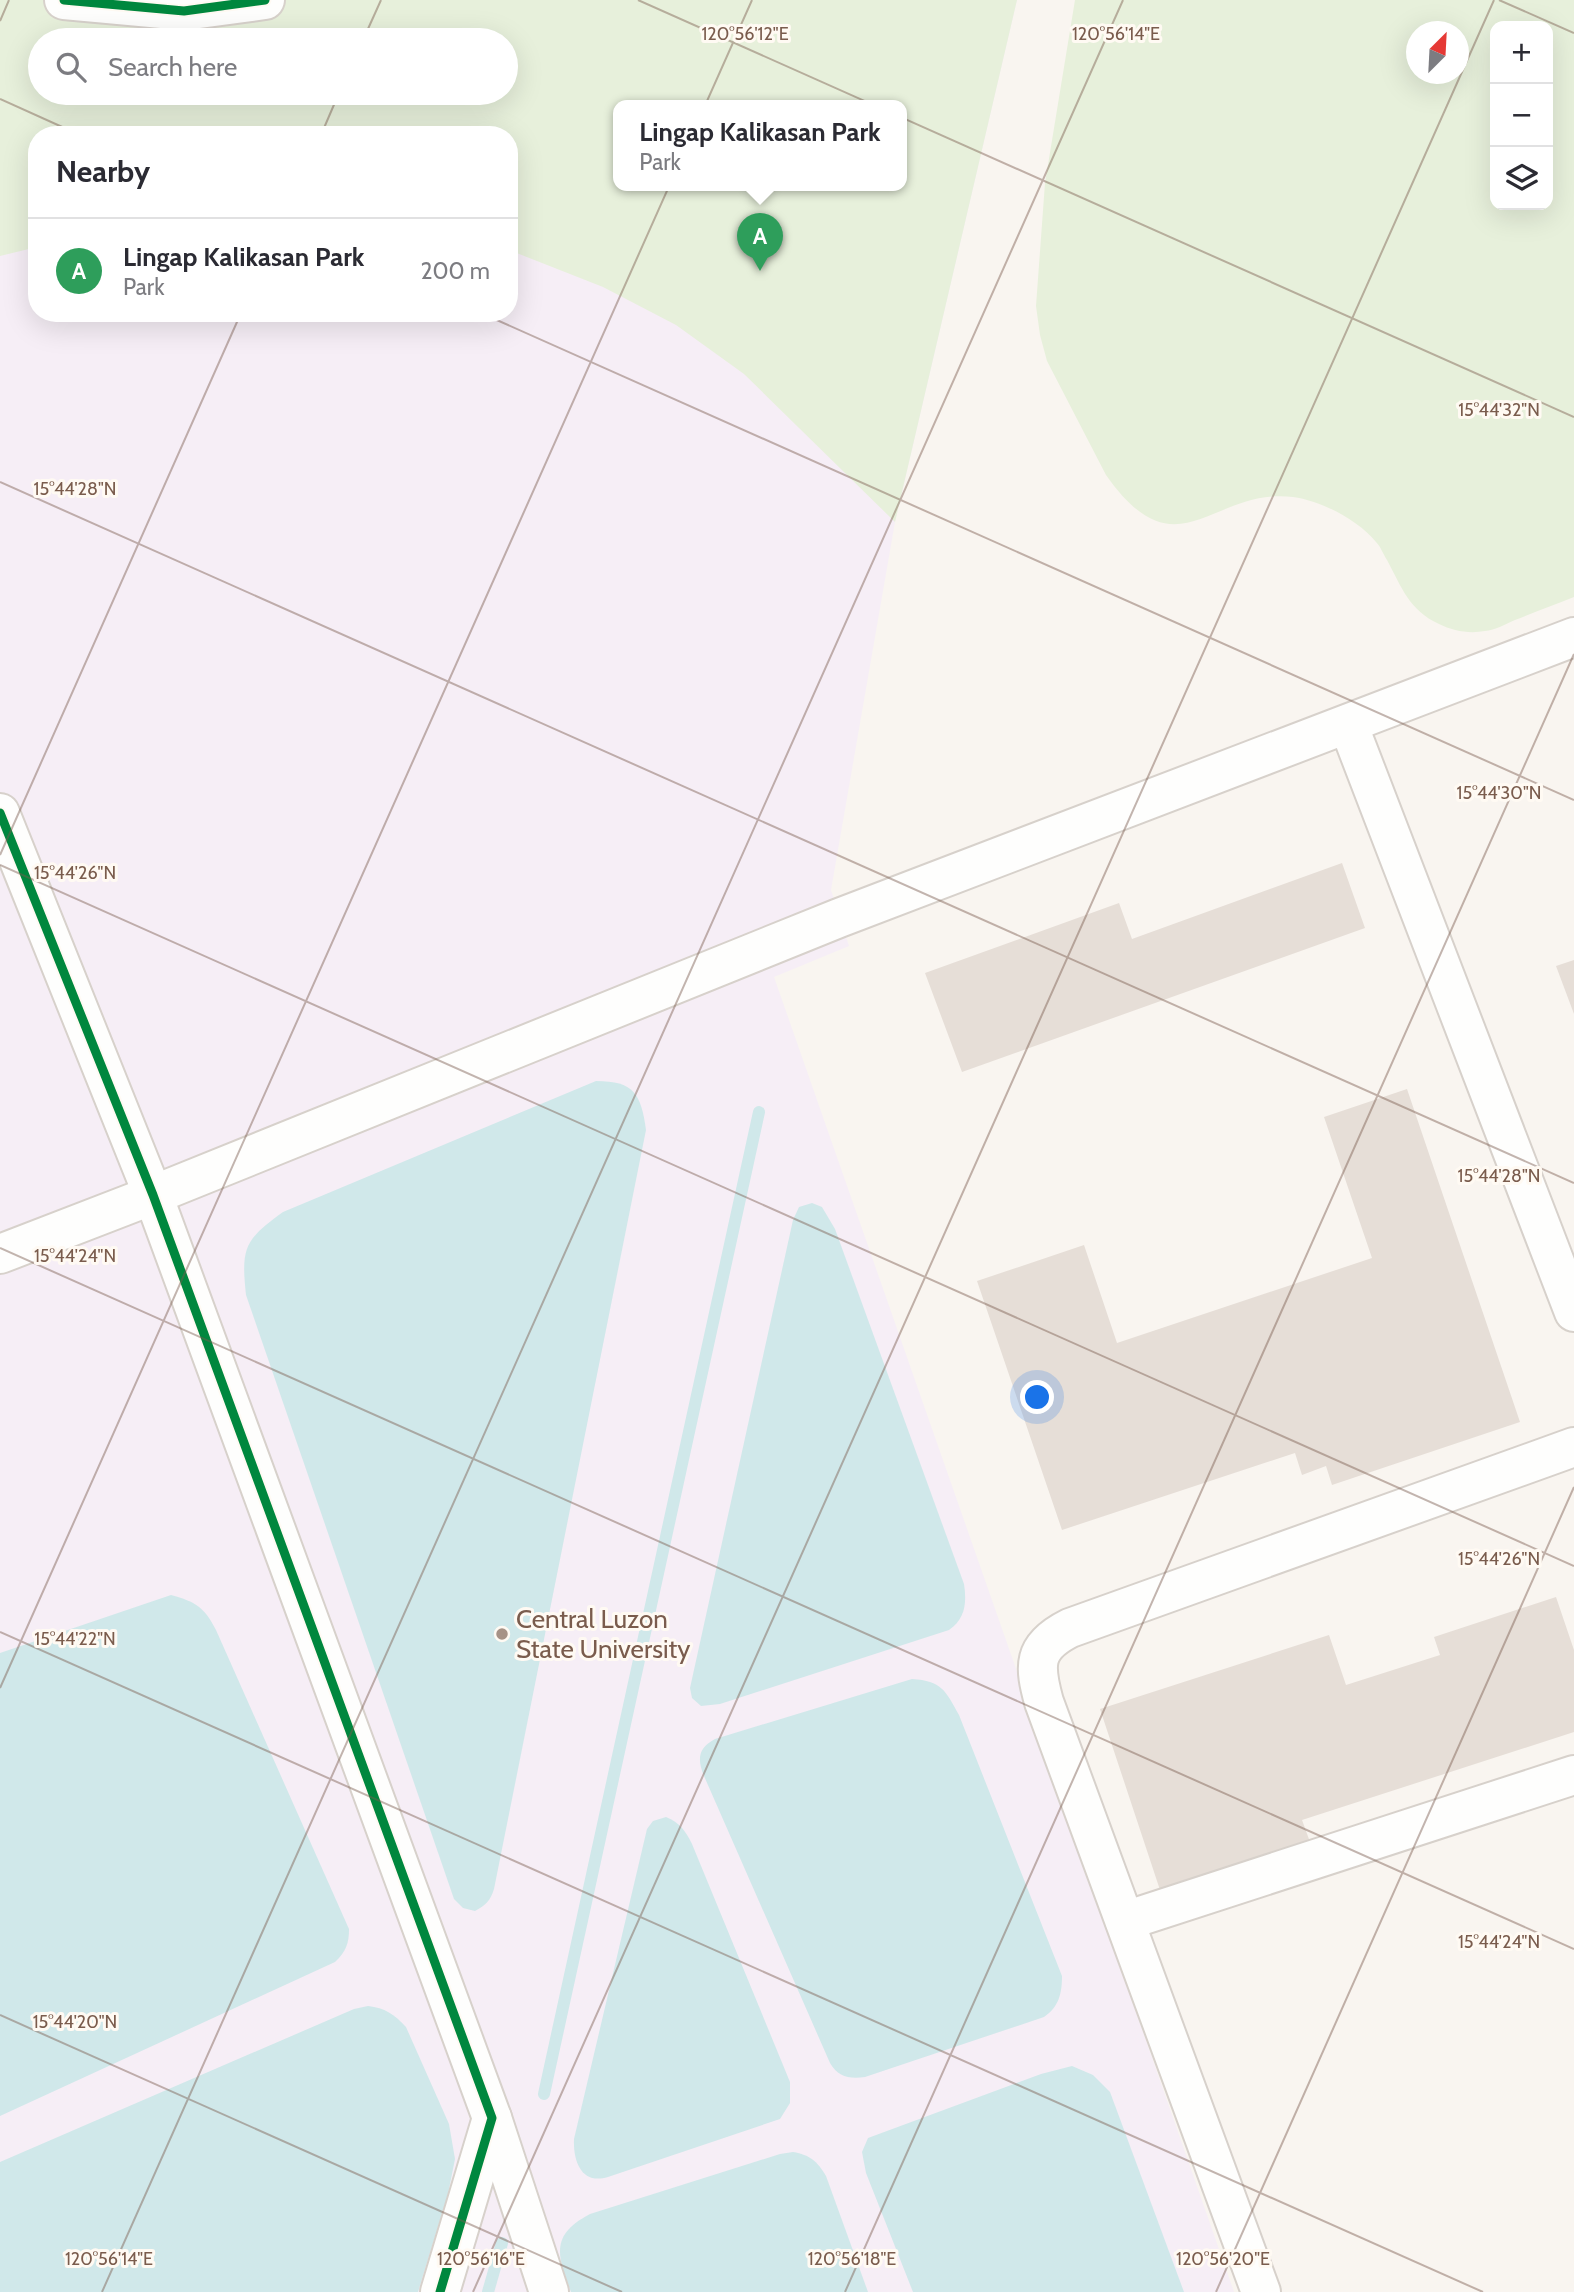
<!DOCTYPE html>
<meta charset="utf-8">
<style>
:root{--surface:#fff;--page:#f7f7f7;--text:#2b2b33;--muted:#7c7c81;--line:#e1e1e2;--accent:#0f766e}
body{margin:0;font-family:Cabin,sans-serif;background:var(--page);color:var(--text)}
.controls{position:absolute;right:21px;top:21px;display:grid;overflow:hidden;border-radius:14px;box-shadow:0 7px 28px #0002}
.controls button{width:63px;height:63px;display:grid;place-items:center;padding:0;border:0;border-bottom:2px solid var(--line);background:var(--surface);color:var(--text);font:35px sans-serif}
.compass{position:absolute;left:1406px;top:21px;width:63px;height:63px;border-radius:50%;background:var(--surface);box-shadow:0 7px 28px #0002;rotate:24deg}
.you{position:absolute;left:1038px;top:1398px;width:24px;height:24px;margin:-18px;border:5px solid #fff;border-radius:50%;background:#1a73e8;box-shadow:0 0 0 10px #1a73e833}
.badge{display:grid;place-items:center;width:46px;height:46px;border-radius:50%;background:var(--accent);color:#fff;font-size:23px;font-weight:700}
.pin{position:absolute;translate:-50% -58px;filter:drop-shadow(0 2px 4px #0008)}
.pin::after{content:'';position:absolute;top:37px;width:24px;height:21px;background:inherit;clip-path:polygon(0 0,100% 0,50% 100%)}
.popup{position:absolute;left:613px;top:100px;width:294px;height:91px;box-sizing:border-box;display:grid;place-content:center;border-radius:14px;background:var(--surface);filter:drop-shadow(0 2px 5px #0005);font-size:23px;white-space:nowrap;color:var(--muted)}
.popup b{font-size:26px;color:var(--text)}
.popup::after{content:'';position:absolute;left:50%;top:100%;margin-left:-14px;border:14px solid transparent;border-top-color:var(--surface)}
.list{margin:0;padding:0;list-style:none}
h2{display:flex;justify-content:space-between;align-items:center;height:91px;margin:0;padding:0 28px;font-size:30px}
h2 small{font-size:23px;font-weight:400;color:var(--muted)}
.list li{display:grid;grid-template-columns:46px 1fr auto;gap:21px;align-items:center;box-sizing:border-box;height:105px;padding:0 28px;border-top:2px solid var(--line)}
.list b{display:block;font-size:26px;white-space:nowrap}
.list p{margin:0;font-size:23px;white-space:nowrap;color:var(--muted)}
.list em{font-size:23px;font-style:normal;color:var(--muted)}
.icon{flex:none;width:38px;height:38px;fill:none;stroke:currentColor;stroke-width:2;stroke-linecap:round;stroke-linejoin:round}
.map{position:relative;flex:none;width:1574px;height:2292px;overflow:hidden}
.search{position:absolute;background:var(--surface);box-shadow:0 7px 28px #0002;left:28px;top:28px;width:490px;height:77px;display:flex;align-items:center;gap:18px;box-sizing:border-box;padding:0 24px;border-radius:38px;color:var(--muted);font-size:26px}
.panel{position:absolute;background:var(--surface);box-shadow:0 7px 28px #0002;left:28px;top:126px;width:490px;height:196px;border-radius:28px}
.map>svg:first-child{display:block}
</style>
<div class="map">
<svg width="1574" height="2292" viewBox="0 0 1574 2292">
<rect width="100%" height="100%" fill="#f9f5f0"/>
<path fill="#f6eef6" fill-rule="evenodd" d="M 0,0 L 1017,0 L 895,522 L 831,890 L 849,946 L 774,977 L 1234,2292 L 0,2292 ZM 40,40 L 506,40 L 506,93 L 40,93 ZM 618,105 L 902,105 L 902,185 L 618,185 ZM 37,135 L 509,135 L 509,313 L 37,313 Z"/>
<g fill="#e7f0db" fill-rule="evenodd">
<path d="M 0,0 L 1017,0 L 895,522 L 744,374 L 676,325 L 603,287 L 509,250 L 509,135 L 37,135 L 37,247 L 0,256 ZM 40,40 L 506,40 L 506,93 L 40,93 ZM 618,105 L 902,105 L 902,185 L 618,185 Z"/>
<path d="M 1075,0 L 1574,0 L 1574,597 C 1554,605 1535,612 1515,620 C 1506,624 1495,630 1485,631 C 1469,634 1453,631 1439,624 C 1409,610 1402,588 1387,560 C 1383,554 1381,547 1376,542 C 1358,520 1322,501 1293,497 C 1211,487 1178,577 1106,475 L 1047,361 L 1040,335 L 1036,306 L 1045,183 ZM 1495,26 L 1548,26 L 1548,205 L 1495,205 ZM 1416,32 L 1458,32 L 1458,74 L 1416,74 Z"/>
</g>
<g fill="#d0e8ea">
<path d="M 596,1081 C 634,1081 641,1094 646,1130 L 494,1889 C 490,1901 486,1905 475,1911 L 463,1908 L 454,1899 L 246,1295 C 241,1248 244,1240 283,1212 Z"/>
<path d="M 812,1203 L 822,1207 L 835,1229 L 964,1584 C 967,1603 965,1619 949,1630 L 720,1704 L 701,1706 L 692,1698 L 690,1688 L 793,1220 L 799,1207 Z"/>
<path d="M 171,1595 C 196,1602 204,1607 216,1630 L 349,1929 C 349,1943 346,1952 335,1962 L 0,2116 L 0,1653 Z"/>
<path d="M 912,1679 C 942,1681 945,1690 959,1715 L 1062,1976 C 1062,1993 1059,2007 1044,2017 L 865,2077 C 849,2079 838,2077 830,2063 L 704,1776 C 697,1759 698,1748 715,1739 Z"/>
<path d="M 666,1817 C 680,1823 685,1830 692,1844 L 790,2082 L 790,2103 L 780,2119 L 608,2177 C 582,2185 573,2162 574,2139 L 647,1829 L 653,1821 Z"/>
<path d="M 368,2006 C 385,2008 394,2014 406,2027 L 449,2124 L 455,2159 L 448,2194 L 418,2292 L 0,2292 L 0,2162 L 354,2009 Z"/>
<polygon points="1072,2066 1093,2075 1110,2092 1184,2292 913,2292 866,2173 862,2152 868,2138 1041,2074"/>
<path d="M 793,2152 C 810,2155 817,2161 826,2176 L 868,2292 L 571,2292 C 557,2255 550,2235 590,2214 L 780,2154 Z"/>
</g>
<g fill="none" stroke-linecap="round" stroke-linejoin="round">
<g stroke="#d0e8ea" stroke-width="12">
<polyline points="544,2094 759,1112"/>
<polyline points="488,2292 502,2243"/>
</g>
</g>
<g fill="#e6ded7">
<polygon points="1342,863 1365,928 962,1072 925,973 1119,903 1132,939"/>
<polygon points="1574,960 1574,1014 1556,966"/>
<polygon points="1407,1089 1520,1422 1332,1485 1326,1466 1302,1475 1295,1453 1062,1530 977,1281 1084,1245 1117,1343 1372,1258 1324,1117"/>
<polygon points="1556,1597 1574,1650 1574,1732 1302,1820 1310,1842 1160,1890 1100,1709 1329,1635 1346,1685 1440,1655 1434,1637"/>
</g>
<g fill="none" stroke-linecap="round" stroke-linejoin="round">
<g stroke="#d7d1cb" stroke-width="42">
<g id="minor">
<polyline points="64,0 184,11 265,0"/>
<polyline points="1348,724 1574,1312"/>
<polyline points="0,813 153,1195 492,2118 440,2292"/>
<polyline points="0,1254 153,1195 839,918 1574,637"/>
<polyline points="1125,1921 1574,1775"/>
<polyline points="492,2118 549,2292"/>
<path d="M 1261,2292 L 1044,1702 C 1034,1666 1032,1647 1070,1628 L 1574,1447"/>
</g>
</g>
<use href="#minor" stroke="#fefefd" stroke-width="38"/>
<g stroke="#fffaf3" stroke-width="13">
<g id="cycleway">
<polyline points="64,0 184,11 265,0"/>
<polyline points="0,813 153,1195 492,2118 440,2292"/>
</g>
</g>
<use href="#cycleway" stroke="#00873e" stroke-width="9"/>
</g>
<path fill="none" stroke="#7a5c4d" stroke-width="2" stroke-opacity="0.45" d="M 638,0 L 1574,417M 1499,0 L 1574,33M 0,21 L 9,0M 363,40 L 381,0M 0,99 L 80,135M 321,135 L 339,93M 481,313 L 1574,800M 0,482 L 1574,1183M 0,855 L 241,313M 0,865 L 1574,1566M 0,1248 L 1574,1949M 0,1632 L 1483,2292M 0,1688 L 752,0M 0,2015 L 622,2292M 102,2292 L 1123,0M 473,2292 L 1494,0M 845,2292 L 1574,654M 1216,2292 L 1574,1487"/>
<circle fill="#a69286" stroke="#fffaf3" stroke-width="2.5" cx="502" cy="1634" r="7"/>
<g text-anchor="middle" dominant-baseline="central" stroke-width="6" stroke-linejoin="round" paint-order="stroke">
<g font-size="26" fill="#7a5c4d" stroke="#fffaf3" text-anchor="start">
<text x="516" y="1619">Central Luzon<tspan x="516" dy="30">State University</tspan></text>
</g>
</g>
<g font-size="18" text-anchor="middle" fill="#7a5c4d" stroke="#fffaf3" stroke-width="6" stroke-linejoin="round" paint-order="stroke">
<text x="745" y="40">120°56'12"E</text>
<text x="1116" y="40">120°56'14"E</text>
<text x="1499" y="416">15°44'32"N</text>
<text x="75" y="495">15°44'28"N</text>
<text x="1499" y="799">15°44'30"N</text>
<text x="75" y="879">15°44'26"N</text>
<text x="1499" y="1182">15°44'28"N</text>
<text x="75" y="1262">15°44'24"N</text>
<text x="1499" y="1565">15°44'26"N</text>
<text x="75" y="1645">15°44'22"N</text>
<text x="1499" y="1948">15°44'24"N</text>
<text x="75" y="2028">15°44'20"N</text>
<text x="109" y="2265">120°56'14"E</text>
<text x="481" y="2265">120°56'16"E</text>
<text x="852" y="2265">120°56'18"E</text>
<text x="1223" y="2265">120°56'20"E</text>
</g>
</svg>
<div class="controls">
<button>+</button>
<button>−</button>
<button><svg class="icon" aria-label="layers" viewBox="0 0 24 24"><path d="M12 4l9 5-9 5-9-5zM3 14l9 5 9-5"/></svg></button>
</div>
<svg class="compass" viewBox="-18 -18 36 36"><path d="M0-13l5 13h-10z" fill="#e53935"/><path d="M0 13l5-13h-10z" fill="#7c7c81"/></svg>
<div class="you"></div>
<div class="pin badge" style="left:760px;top:271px;background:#2e9e5b">A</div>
<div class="popup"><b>Lingap Kalikasan Park</b>Park</div>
<div class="search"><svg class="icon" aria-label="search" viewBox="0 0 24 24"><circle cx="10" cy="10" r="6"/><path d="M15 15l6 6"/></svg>Search here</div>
<section class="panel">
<h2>Nearby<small></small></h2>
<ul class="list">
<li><span class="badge" style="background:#2e9e5b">A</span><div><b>Lingap Kalikasan Park</b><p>Park</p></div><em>200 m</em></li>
</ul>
</section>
</div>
